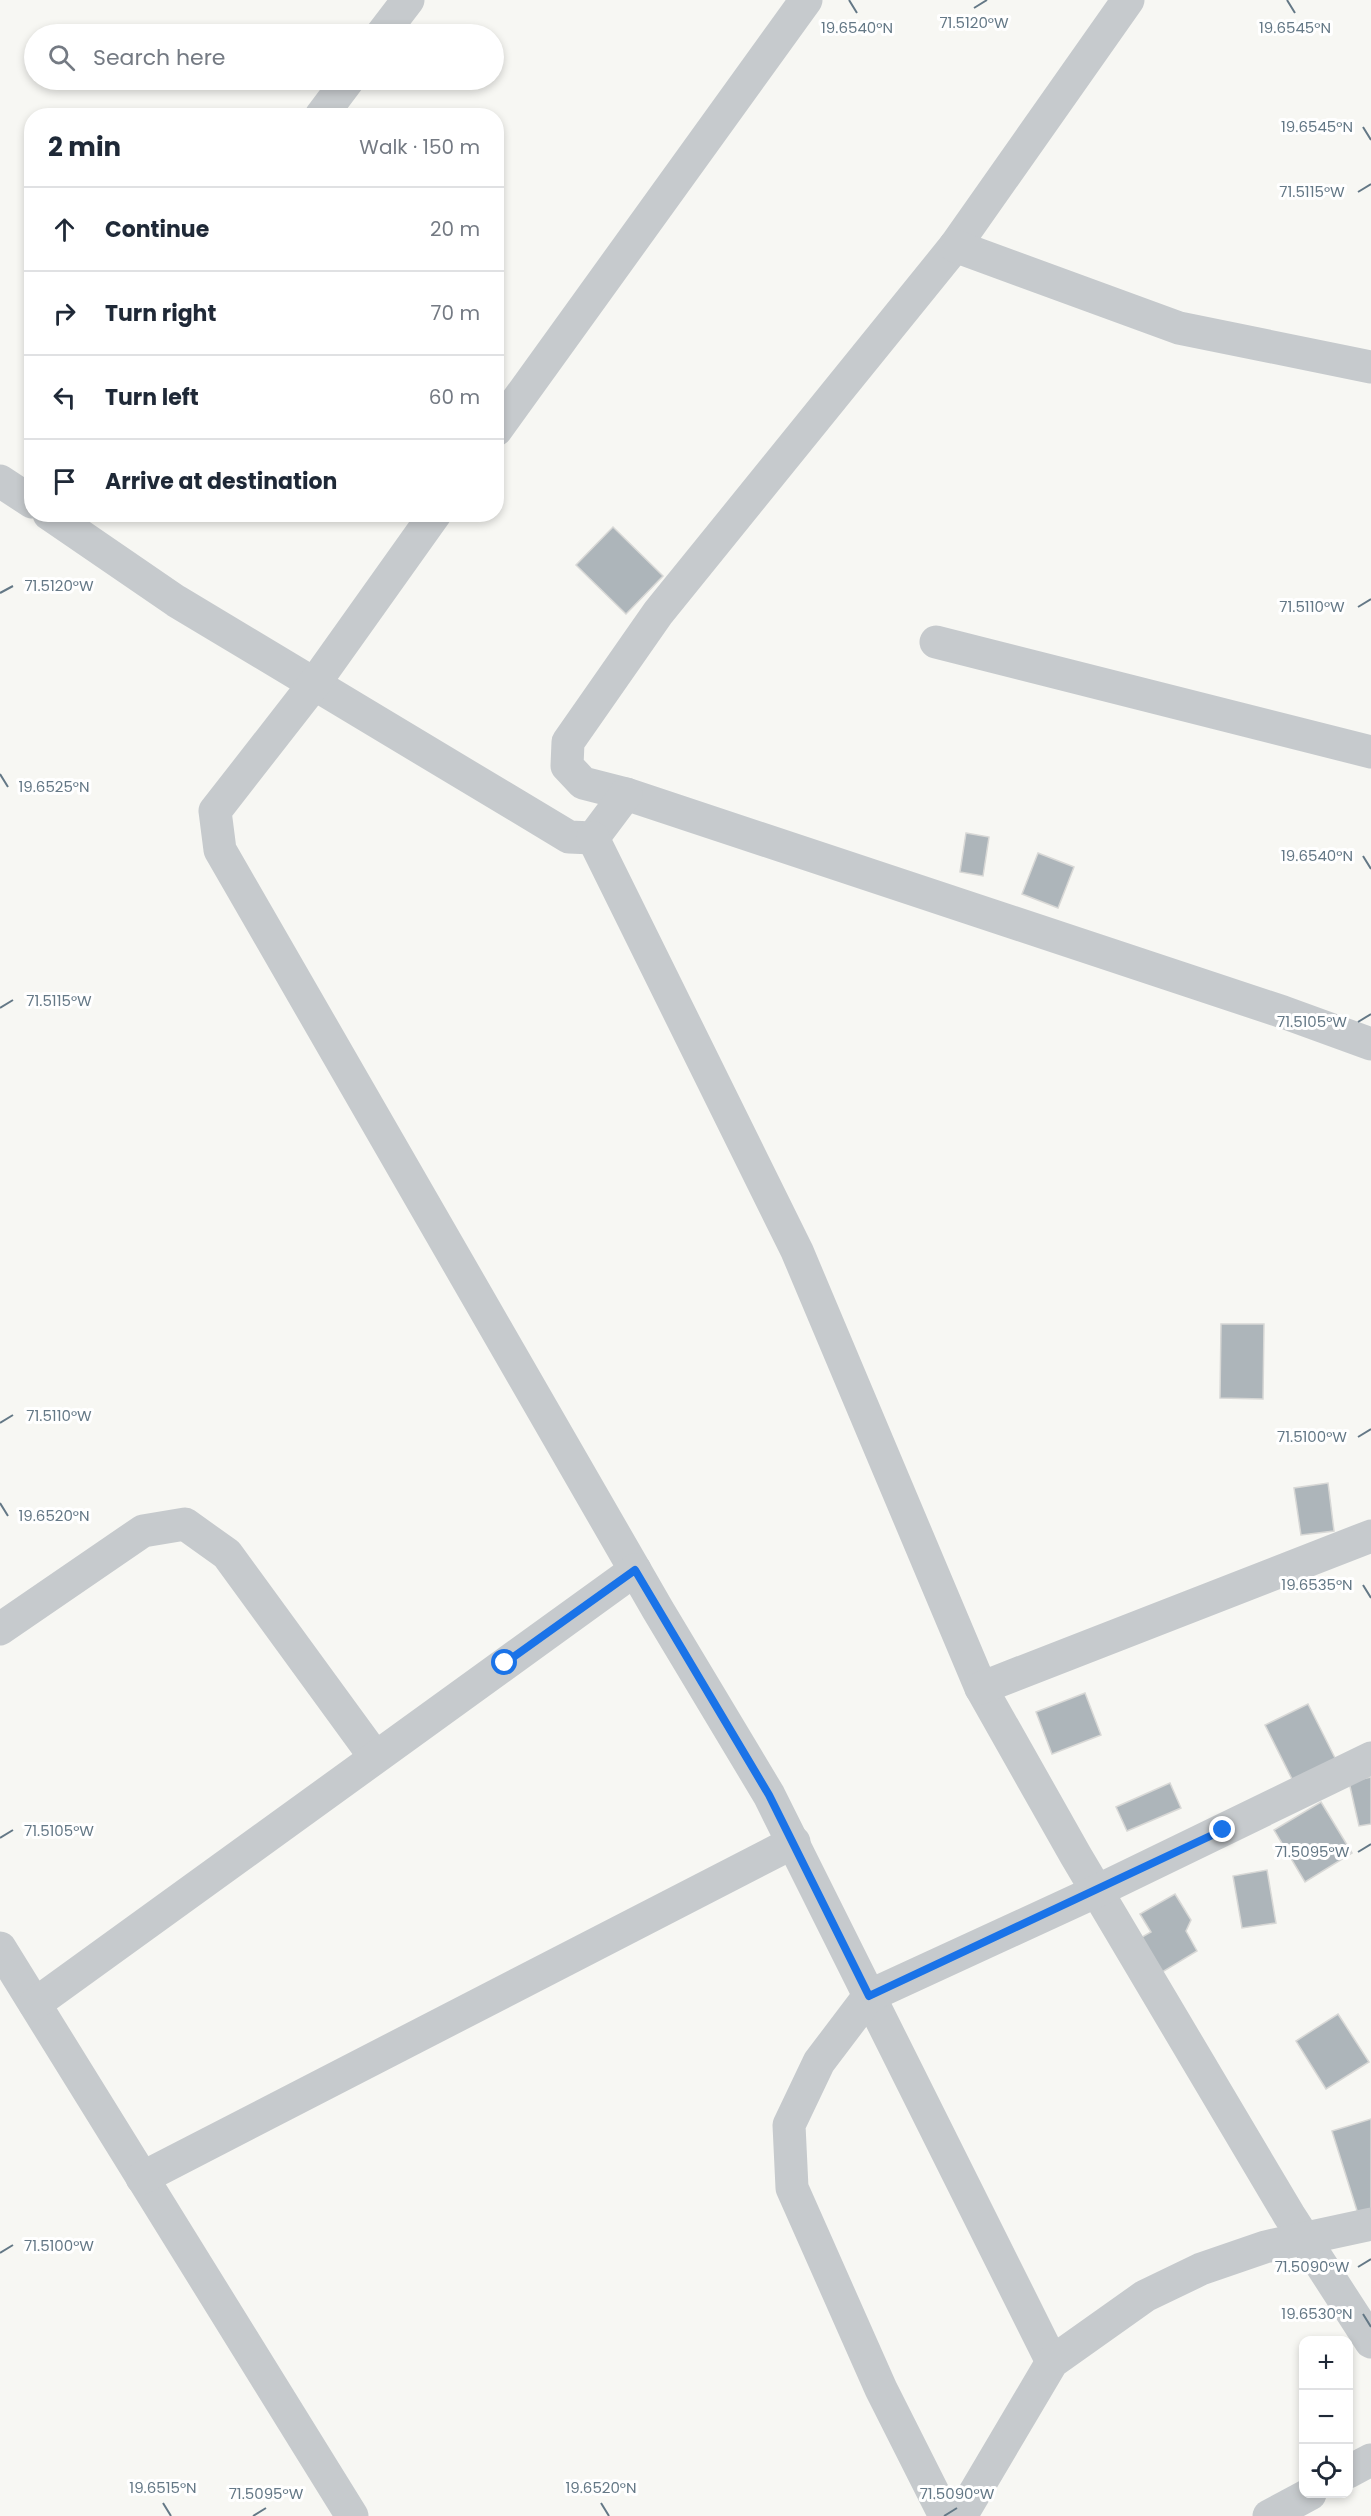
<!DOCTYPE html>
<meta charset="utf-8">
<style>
:root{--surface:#fff;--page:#f6f6f7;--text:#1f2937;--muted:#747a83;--line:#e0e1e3}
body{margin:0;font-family:Poppins,sans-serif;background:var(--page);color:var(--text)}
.controls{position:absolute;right:18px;bottom:18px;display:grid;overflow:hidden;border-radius:12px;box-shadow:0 3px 9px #0003}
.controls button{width:54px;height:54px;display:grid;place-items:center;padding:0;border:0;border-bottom:2px solid var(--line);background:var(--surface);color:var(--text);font:30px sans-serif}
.stop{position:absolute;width:18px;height:18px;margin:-14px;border:4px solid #1a73e8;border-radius:50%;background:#fff}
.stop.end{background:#1a73e8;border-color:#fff;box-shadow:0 2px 6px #0008}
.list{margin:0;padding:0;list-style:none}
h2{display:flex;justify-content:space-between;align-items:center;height:78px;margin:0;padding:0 24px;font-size:26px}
h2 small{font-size:20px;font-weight:400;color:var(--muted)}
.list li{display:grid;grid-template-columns:39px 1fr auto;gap:18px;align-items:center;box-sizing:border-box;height:84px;padding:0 24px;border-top:2px solid var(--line)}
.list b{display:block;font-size:22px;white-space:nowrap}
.list em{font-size:20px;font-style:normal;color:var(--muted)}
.icon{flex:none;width:33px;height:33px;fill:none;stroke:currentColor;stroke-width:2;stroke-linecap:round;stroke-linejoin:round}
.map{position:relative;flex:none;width:1371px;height:2516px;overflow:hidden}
.search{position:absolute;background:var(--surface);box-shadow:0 3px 9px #0003;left:24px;top:24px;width:480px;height:66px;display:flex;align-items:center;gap:15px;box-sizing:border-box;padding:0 21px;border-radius:33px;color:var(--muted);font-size:22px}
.panel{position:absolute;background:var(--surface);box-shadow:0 3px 9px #0003;left:24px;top:108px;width:480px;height:414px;border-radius:24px}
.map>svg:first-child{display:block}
</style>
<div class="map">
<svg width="1371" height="2516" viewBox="0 0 1371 2516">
<rect width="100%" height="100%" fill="#f7f7f3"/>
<g fill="#adb5ba" stroke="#d8d8d6" stroke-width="1.5">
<polygon points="613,527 663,576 626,614 576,565"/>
<polygon points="966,833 989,837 983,876 960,872"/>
<polygon points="1038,853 1074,867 1058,908 1022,894"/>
<polygon points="1221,1324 1264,1324 1263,1399 1220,1398"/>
<polygon points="1328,1483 1334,1531 1301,1535 1294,1488"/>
<polygon points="1085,1693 1101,1735 1052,1754 1036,1712"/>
<polygon points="1308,1704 1337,1762 1294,1783 1265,1725"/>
<polygon points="1371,1777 1371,1824 1359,1826 1349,1782"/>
<polygon points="1170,1783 1181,1808 1127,1831 1116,1807"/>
<polygon points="1321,1802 1352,1853 1305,1882 1274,1830"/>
<polygon points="1267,1870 1276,1923 1242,1928 1233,1876"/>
<polygon points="1175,1894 1191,1920 1186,1931 1197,1951 1159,1974 1142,1937 1151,1932 1140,1914"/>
<polygon points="1338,2014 1369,2062 1326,2089 1296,2041"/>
<polygon points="1371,2119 1371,2214 1359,2217 1332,2131"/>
</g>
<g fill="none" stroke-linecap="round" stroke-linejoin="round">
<g stroke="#c6cacd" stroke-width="33">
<polyline points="1128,0 955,246 658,613 568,742 567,766 583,783 626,794 1283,1012 1371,1044"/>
<polyline points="382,34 408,0"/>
<polyline points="321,116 348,80"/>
<polyline points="955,246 1179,328 1371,367"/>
<polyline points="496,430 806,0"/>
<polyline points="0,481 32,502"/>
<polyline points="49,514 176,601 569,837 593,838 626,794"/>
<polyline points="435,514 314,684 215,811 220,850 658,1610 769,1795 1052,2362"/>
<polyline points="936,642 1371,752"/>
<polyline points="593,838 797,1251 981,1688 1076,1856 1289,2215 1371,2342"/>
<polyline points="0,1629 143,1531 185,1524 227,1554 375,1757"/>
<polyline points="981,1688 1371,1536"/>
<polyline points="0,1948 352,2516"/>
<polyline points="35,2004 635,1570"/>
<polyline points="142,2178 794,1842"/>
<polyline points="1348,2472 1371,2460"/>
<polyline points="945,2516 881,2389 792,2188 789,2125 819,2062 869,1996 1097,1891 1371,1758"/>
<polyline points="961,2516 1052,2362 1145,2296 1201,2269 1265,2247 1371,2224"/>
<polyline points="1269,2516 1310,2494"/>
</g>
</g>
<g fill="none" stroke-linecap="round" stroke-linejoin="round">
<polyline stroke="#1a73e8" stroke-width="8" points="505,1663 635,1570 769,1795 869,1996 1223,1830"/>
</g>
<path fill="none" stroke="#647886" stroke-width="2" d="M 849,0 L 857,13M 1287,0 L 1295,13M 974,8 L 987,0M 1363,127 L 1371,140M 1358,192 L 1371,184M 0,593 L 13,586M 1358,607 L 1371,599M 0,774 L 8,787M 1363,856 L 1371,869M 0,1008 L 13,1000M 1358,1022 L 1371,1014M 0,1423 L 13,1415M 1358,1437 L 1371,1429M 0,1503 L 8,1516M 1363,1585 L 1371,1598M 0,1838 L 13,1830M 1358,1852 L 1371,1844M 0,2253 L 13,2245M 1358,2267 L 1371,2259M 1363,2314 L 1371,2327M 163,2503 L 171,2516M 601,2503 L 609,2516M 253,2516 L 266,2508M 944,2516 L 957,2508"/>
<g font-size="15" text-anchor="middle" fill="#647886" stroke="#fff" stroke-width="6" stroke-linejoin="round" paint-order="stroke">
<text x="974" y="28">71.5120°W</text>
<text x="857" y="33">19.6540°N</text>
<text x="1295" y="33">19.6545°N</text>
<text x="1317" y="132">19.6545°N</text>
<text x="1312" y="197">71.5115°W</text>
<text x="59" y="591">71.5120°W</text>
<text x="1312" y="612">71.5110°W</text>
<text x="54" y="792">19.6525°N</text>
<text x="1317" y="861">19.6540°N</text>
<text x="59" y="1006">71.5115°W</text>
<text x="1312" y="1027">71.5105°W</text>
<text x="59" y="1421">71.5110°W</text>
<text x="1312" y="1442">71.5100°W</text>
<text x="54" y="1521">19.6520°N</text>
<text x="1317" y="1590">19.6535°N</text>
<text x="59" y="1836">71.5105°W</text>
<text x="1312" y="1857">71.5095°W</text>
<text x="59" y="2251">71.5100°W</text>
<text x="1312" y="2272">71.5090°W</text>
<text x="1317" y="2319">19.6530°N</text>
<text x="163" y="2493">19.6515°N</text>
<text x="601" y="2493">19.6520°N</text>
<text x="266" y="2499">71.5095°W</text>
<text x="957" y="2499">71.5090°W</text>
</g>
</svg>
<div class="controls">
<button>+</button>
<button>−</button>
<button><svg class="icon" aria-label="locate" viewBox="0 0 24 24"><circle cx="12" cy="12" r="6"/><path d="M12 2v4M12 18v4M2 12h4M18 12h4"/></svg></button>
</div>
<div class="stop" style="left:505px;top:1663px"></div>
<div class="stop end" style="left:1223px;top:1830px"></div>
<div class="search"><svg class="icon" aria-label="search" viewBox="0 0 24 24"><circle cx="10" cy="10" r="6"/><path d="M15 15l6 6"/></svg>Search here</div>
<section class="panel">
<h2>2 min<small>Walk · 150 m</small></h2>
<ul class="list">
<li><svg class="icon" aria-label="ahead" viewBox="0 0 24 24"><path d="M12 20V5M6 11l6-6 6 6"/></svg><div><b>Continue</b></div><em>20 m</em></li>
<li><svg class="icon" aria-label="right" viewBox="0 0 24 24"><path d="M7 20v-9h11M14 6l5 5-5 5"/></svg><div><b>Turn right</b></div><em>70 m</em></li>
<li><svg class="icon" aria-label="left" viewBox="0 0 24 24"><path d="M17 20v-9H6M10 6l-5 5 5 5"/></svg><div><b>Turn left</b></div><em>60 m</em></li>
<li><svg class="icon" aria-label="arrive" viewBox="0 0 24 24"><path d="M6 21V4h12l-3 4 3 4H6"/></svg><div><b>Arrive at destination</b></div></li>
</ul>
</section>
</div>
